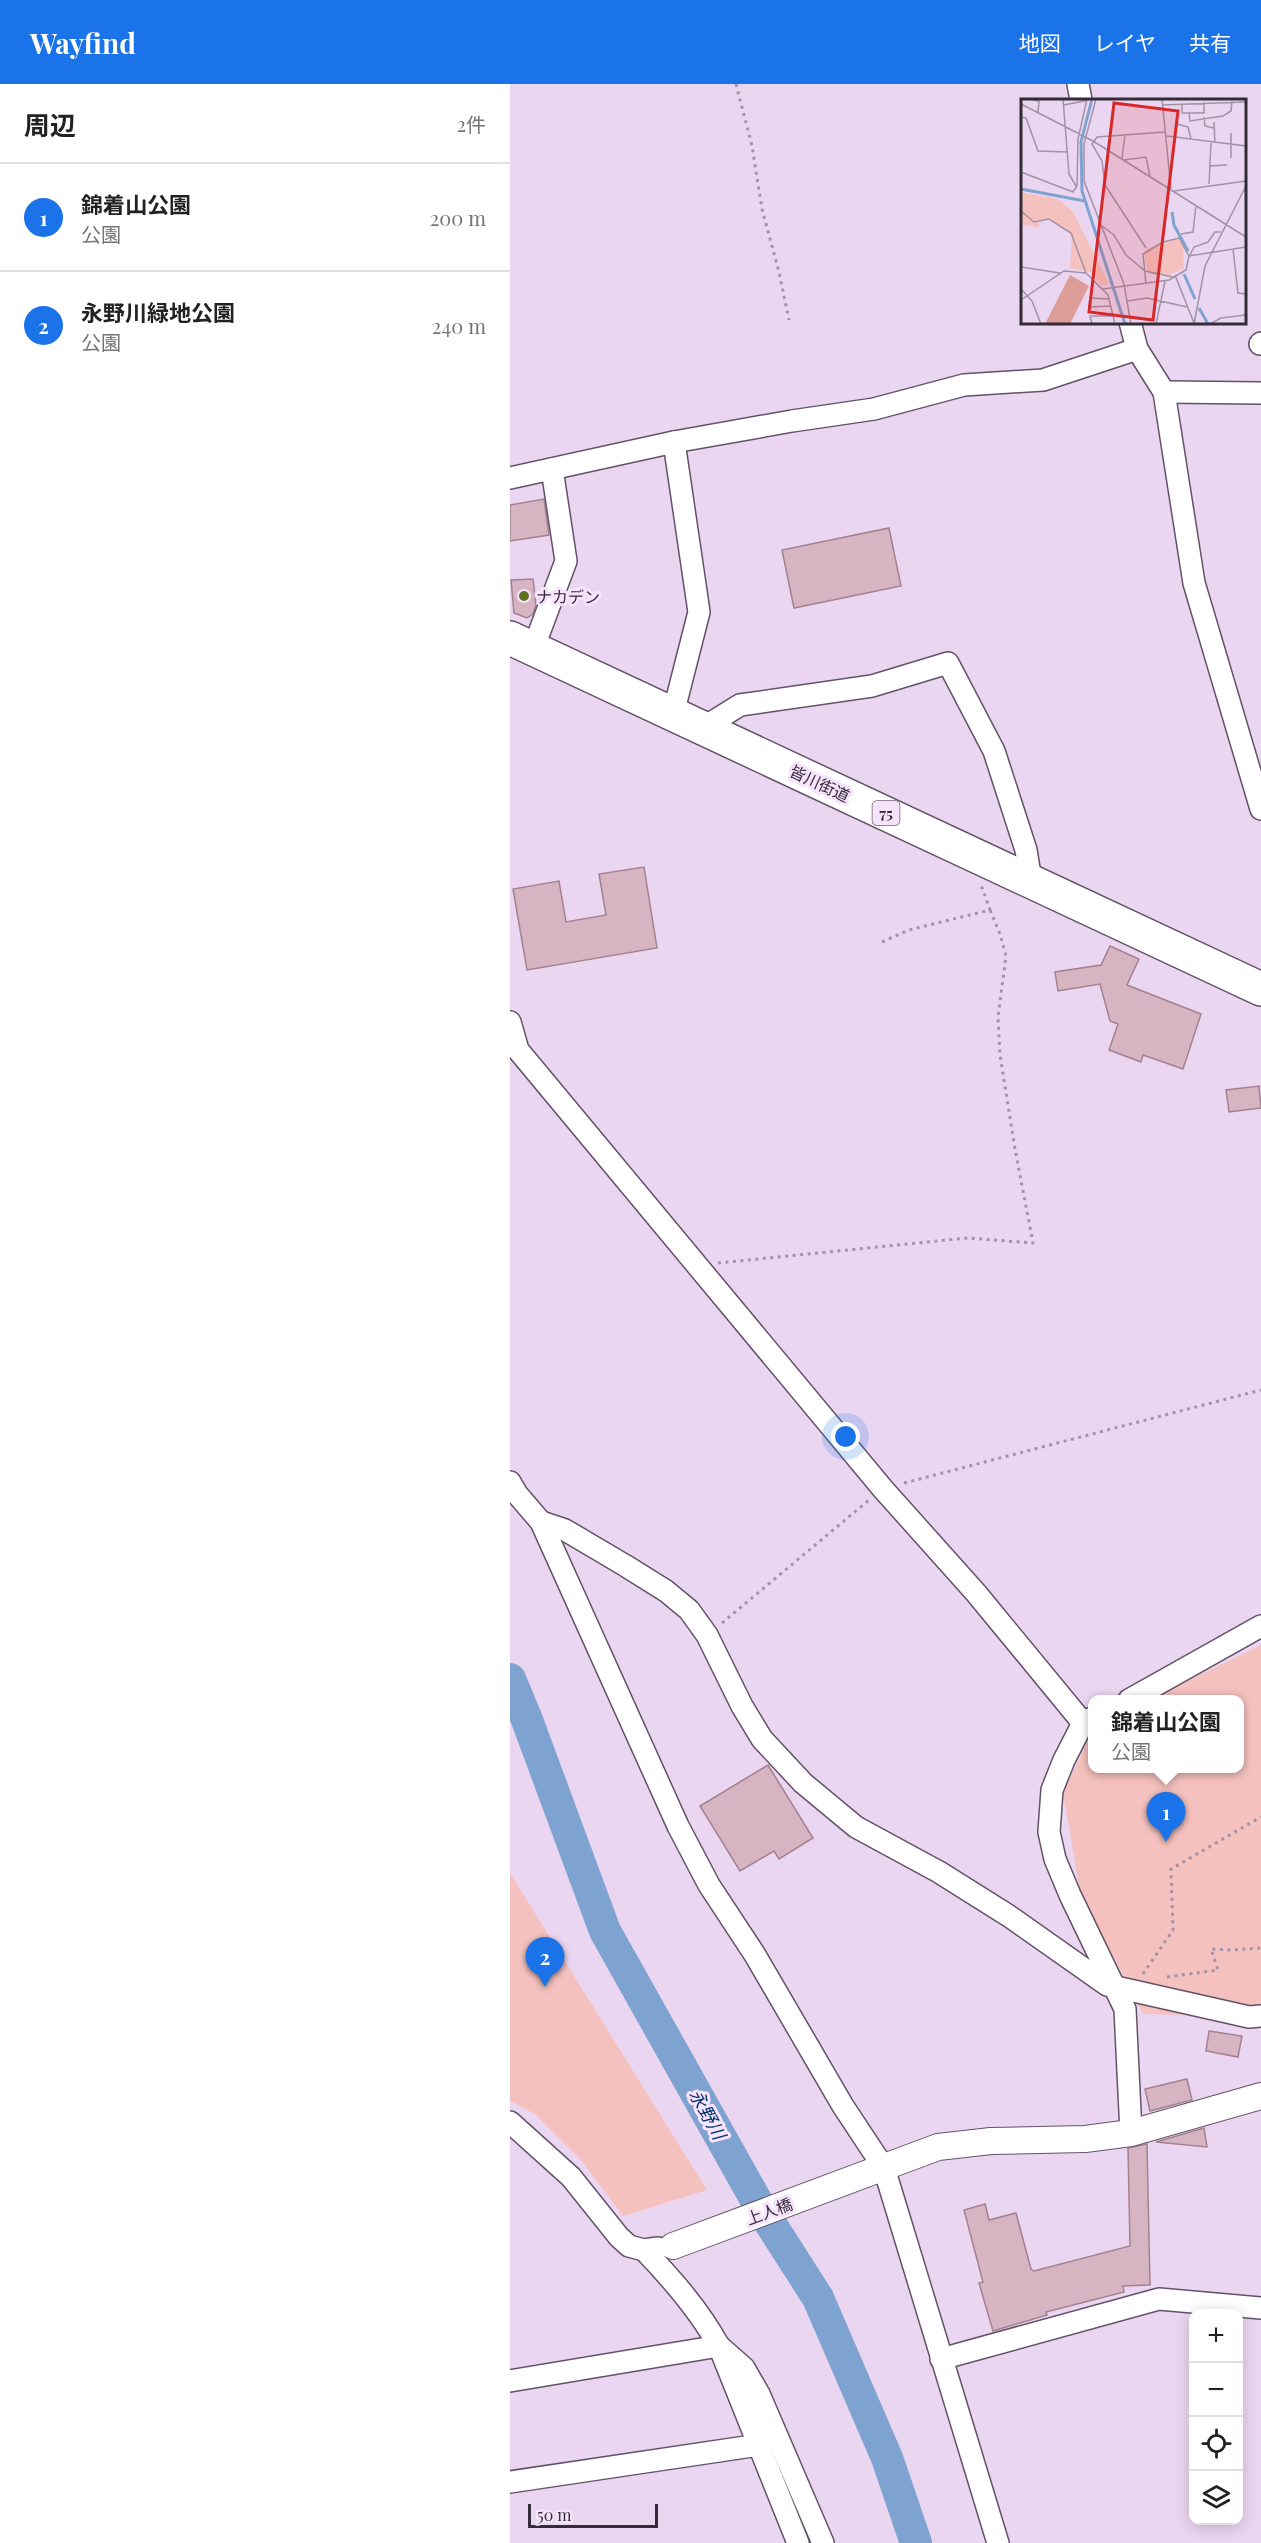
<!DOCTYPE html>
<html lang="ja">
<meta charset="utf-8">
<style>
:root{--surface:#fff;--page:#f2f2f2;--text:#222;--muted:#767676;--line:#e0e0e0;--accent:#1a73e8}
body{margin:0;font-family:"Playfair Display","Noto Sans JP",serif;background:var(--page);color:var(--text)}
.controls{position:absolute;right:18px;bottom:18px;display:grid;overflow:hidden;border-radius:12px;box-shadow:0 3px 15px #0003}
.controls button{width:54px;height:54px;display:grid;place-items:center;padding:0;border:0;border-bottom:2px solid var(--line);background:var(--surface);color:var(--text);font:30px sans-serif}
.scale{position:absolute;left:18px;bottom:15px;width:130px;box-sizing:border-box;padding-left:6px;border:3px solid #332b35;border-top:0;font-size:16px;line-height:21px;white-space:nowrap;color:#332b35;-webkit-text-stroke:4px #f8e3fe;paint-order:stroke}
.you{position:absolute;left:336px;top:1353px;width:21px;height:21px;margin:-15px;border:4px solid #fff;border-radius:50%;background:#1a73e8;box-shadow:0 0 0 9px #1a73e833}
.badge{display:grid;place-items:center;width:39px;height:39px;border-radius:50%;background:var(--accent);color:#fff;font-size:20px;font-weight:700}
.pin{position:absolute;translate:-50% -50px;filter:drop-shadow(0 2px 3px #0008)}
.pin::after{content:'';position:absolute;top:32px;width:21px;height:18px;background:inherit;clip-path:polygon(0 0,100% 0,50% 100%)}
.popup{position:absolute;left:578px;top:1611px;width:156px;height:78px;box-sizing:border-box;display:grid;place-content:center;border-radius:12px;background:var(--surface);filter:drop-shadow(0 2px 4px #0005);font-size:20px;white-space:nowrap;color:var(--muted)}
.popup b{font-size:22px;color:var(--text)}
.popup::after{content:'';position:absolute;left:50%;top:100%;margin-left:-12px;border:12px solid transparent;border-top-color:var(--surface)}
.list{margin:0;padding:0;list-style:none}
h2{display:flex;justify-content:space-between;align-items:center;height:78px;margin:0;padding:0 24px;font-size:26px}
h2 small{font-size:20px;font-weight:400;color:var(--muted)}
.list li{display:grid;grid-template-columns:39px 1fr auto;gap:18px;align-items:center;box-sizing:border-box;height:108px;padding:0 24px;border-top:2px solid var(--line)}
.list b{display:block;font-size:22px;white-space:nowrap}
.list p{margin:0;font-size:20px;white-space:nowrap;color:var(--muted)}
.list em{font-size:20px;font-style:normal;color:var(--muted)}
.icon{flex:none;width:33px;height:33px;fill:none;stroke:currentColor;stroke-width:2;stroke-linecap:round;stroke-linejoin:round}
.map{position:relative;flex:none;width:751px;height:2459px;overflow:hidden}
header{display:flex;align-items:center;gap:36px;box-sizing:border-box;height:84px;padding:0 30px;background:var(--accent);color:#fff}
header strong{font-size:28px}
nav{display:flex;gap:33px;margin-inline-start:auto;font-size:21px}
main{display:flex}
aside{flex:1;background:var(--surface)}
.map>svg:first-child{display:block}
</style>
<header>
<strong>Wayfind</strong>
<nav><a>地図</a><a>レイヤ</a><a>共有</a></nav>
</header>
<main>
<aside>
<h2>周辺<small>2件</small></h2>
<ul class="list">
<li><span class="badge">1</span><div><b>錦着山公園</b><p>公園</p></div><em>200 m</em></li>
<li><span class="badge">2</span><div><b>永野川緑地公園</b><p>公園</p></div><em>240 m</em></li>
</ul>
</aside>
<div class="map">
<svg width="751" height="2459" viewBox="0 0 751 2459">
<rect width="100%" height="100%" fill="#ebd6f1"/>
<g fill="#f5c1be">
<polygon points="751,1561 751,1932 633,1930 570,1808 553,1709 582,1648 582,1684 730,1684 730,1616 641,1615"/>
<polygon points="0,1789 197,2106 113,2132 71,2076 25,2030 0,2017"/>
</g>
<g fill="none" stroke-linecap="round" stroke-linejoin="round">
<polyline stroke="#7fa3d0" stroke-width="32" points="0,1595 17,1636 95,1847 251,2125 308,2214 377,2374 406,2459"/>
</g>
<g fill="#d6b4c2" stroke="#a2828f" stroke-width="1.5">
<polygon points="34,415 39,451 0,457 0,421"/>
<polygon points="379,444 391,502 284,524 272,466"/>
<polygon points="23,495 26,521 23,530 17,534 4,529 1,496"/>
<polygon points="134,783 147,864 17,886 3,805 49,797 56,838 96,831 89,790"/>
<polygon points="600,862 629,875 617,901 691,930 673,985 633,971 631,978 599,966 608,940 600,937 590,900 548,907 545,888 591,881"/>
<polygon points="749,1002 751,1024 719,1028 716,1006"/>
<polygon points="258,1681 303,1754 269,1775 264,1767 230,1787 190,1722"/>
<polygon points="699,1947 732,1952 728,1973 696,1967"/>
<polygon points="677,1995 682,2016 640,2027 635,2005"/>
<polygon points="694,2044 697,2063 646,2058"/>
<polygon points="637,2060 640,2201 613,2202 614,2208 536,2228 537,2231 483,2247 469,2199 473,2198 454,2126 475,2120 479,2136 506,2129 521,2185 524,2187 620,2162 618,2064"/>
</g>
<g fill="none" stroke-linecap="round" stroke-linejoin="round">
<g stroke="#635168" stroke-width="24">
<g id="minor">
<polyline points="568,0 571,16"/>
<polyline points="620,238 627,265 654,308 684,499 751,725"/>
<polyline points="750,260 751,259"/>
<polyline points="654,308 751,309"/>
<polyline points="0,394 164,358 282,337 364,325 454,301 533,296 627,265"/>
<polyline points="23,565 56,477 42,385"/>
<polyline points="163,630 189,528 164,358"/>
<polyline points="193,644 230,621 362,602 438,579 484,667 516,766 521,797"/>
<polyline points="0,938 8,966 373,1405 466,1509 573,1639"/>
<polyline points="0,1398 7,1410 31,1438 168,1742 199,1801 245,1871 333,2022 374,2084 488,2459"/>
<polyline points="31,1438 55,1446 116,1482 156,1507 179,1526 197,1551 232,1622 252,1655 293,1699 346,1743 429,1788 499,1832 597,1901 739,1933 751,1932"/>
<polyline points="619,1616 751,1542"/>
<polyline points="582,1634 573,1639 554,1676 542,1706 539,1748 545,1775 560,1811 615,1925 621,2049"/>
<polyline points="0,2038 61,2093 109,2153 119,2162 134,2166 148,2164"/>
<path d="M 134,2166 C 163,2196 189,2226 209,2262 L 288,2459"/>
<polyline points="431,2275 649,2215 751,2224"/>
<polyline points="0,2297 209,2262 234,2284 249,2310 313,2459"/>
<polyline points="0,2398 249,2361"/>
</g>
</g>
<g stroke="#635168" stroke-width="28">
<polyline id="tertiary" points="163,2162 428,2063 481,2057 575,2055 621,2049 751,2012"/>
</g>
<g stroke="#635168" stroke-width="36">
<polyline id="primary" points="0,554 751,905"/>
</g>
<g stroke="#a393a7" stroke-width="3" stroke-dasharray="3 4.5" stroke-linecap="butt">
<polyline points="226,0 242,62 252,125 269,188 279,236"/>
<polyline points="372,858 399,846 480,826 471,801"/>
<polyline points="208,1179 458,1154 523,1159 505,1065 490,971 488,933 496,872 490,850 480,826"/>
<polyline points="394,1399 751,1306"/>
<polyline points="212,1539 359,1416"/>
<polyline points="633,1890 663,1846 661,1785 751,1733"/>
<polyline points="657,1893 708,1886 701,1865 722,1866 751,1864"/>
</g>
<use href="#minor" stroke="#fff" stroke-width="21"/>
<use href="#tertiary" stroke="#fff" stroke-width="26"/>
<use href="#primary" stroke="#fff" stroke-width="33"/>
</g>
<circle fill="#61701b" stroke="#f8e3fe" stroke-width="2" cx="14" cy="512" r="6"/>
<g text-anchor="middle" dominant-baseline="central" stroke-width="6" stroke-linejoin="round" paint-order="stroke">
<rect fill="#f8e3fe" stroke="#6e6271" stroke-width="1.5" x="362.5" y="717" width="27" height="24" rx="4.5"/>
<g font-size="15" font-weight="bold" fill="#332b35">
<text x="376" y="729">75</text>
</g>
<g font-size="16" fill="#332b35" stroke="#f8e3fe" text-anchor="start">
<text x="26" y="512">ナカデン</text>
</g>
<g font-size="16" fill="#332b35" stroke="#f8e3fe">
<text transform="translate(310 699) rotate(25)">皆川街道</text>
<text transform="translate(259 2127) rotate(-20)">上人橋</text>
</g>
<g font-size="18" font-style="italic" fill="#003369" stroke="#f8e3fe">
<text transform="translate(198 2030) rotate(61)">永野川</text>
</g>
</g>
<g transform="translate(511 15)">
<rect width="225" height="225" fill="#ebd6f1"/>
<path d="M 0,93 L 37,100 L 52,113 L 88,185 L 81,187 L 69,173 L 49,169 L 51,136 L 27,120 L 18,122 L 18,128 L 0,126 ZM 156,139 L 162,145 L 163,170 L 145,177 L 127,175 L 123,155 L 126,150 Z" fill="#f5c1be"/>
<path d="M 49,176 L 68,187 L 49,225 L 24,225 Z" fill="#dc9c98"/>
<path fill="none" stroke="#7fa3d0" stroke-width="3" d="M 71,0 L 60,43 L 61,92 L 104,225M 0,90 L 64,102M 151,113 L 153,126 L 167,152M 163,175 L 174,200M 178,209 L 187,225"/>
<path fill="none" stroke="#a192a6" stroke-width="1.5" d="M 42,0 L 48,75 L 55,87M 75,0 L 63,45 L 63,82 L 103,185 L 110,225M 141,0 L 150,90M 12,1 L 18,2 L 17,14M 0,5 L 72,42 L 225,138M 161,5 L 161,14 L 183,14 L 183,3M 43,6 L 68,1M 141,6 L 225,3M 168,14 L 169,22 L 202,17 L 210,12 L 211,2M 0,18 L 5,19 L 17,52 L 47,53M 183,18 L 184,27 L 193,29M 193,23 L 194,44M 156,25 L 167,28 L 170,40M 210,34 L 210,59M 146,37 L 225,47M 101,59 L 104,36M 103,61 L 125,58 L 129,77M 188,67 L 206,66M 0,73 L 52,93 L 56,87M 188,85 L 190,44M 56,87 L 57,40 L 66,0M 153,92 L 225,82M 0,112 L 13,123 L 28,120 L 50,134 L 65,174M 81,127 L 93,136 L 105,156 L 124,172 L 152,178M 160,135 L 172,133 L 175,106M 125,149 L 84,86 L 81,62 L 71,45 L 76,38 L 144,33M 212,150 L 217,194 L 225,195M 169,156 L 173,148 L 187,143 L 194,133 L 200,133M 0,168 L 39,174M 154,176 L 173,224M 125,185 L 122,155 L 142,143 L 158,139 L 168,157 L 225,148M 0,190 L 11,202 L 20,225M 82,190 L 148,181 L 165,171 L 168,157M 89,200 L 69,199 L 68,208 L 90,207M 0,201 L 43,172 L 65,174 L 87,196 L 94,225M 106,202 L 126,199 L 166,208M 71,225 L 69,217 L 92,217M 135,225 L 144,182M 173,225 L 184,167 L 225,87M 189,225 L 200,219 L 224,216 L 225,219"/>
<path fill="#d62828" fill-opacity="0.15" stroke="#d62828" stroke-width="3" d="M 93,4 L 157,12 L 132,221 L 68,213 Z"/>
<rect width="225" height="225" fill="none" stroke="#332b35" stroke-width="3"/>
</g>
</svg>
<div class="controls">
<button>+</button>
<button>−</button>
<button><svg class="icon" aria-label="locate" viewBox="0 0 24 24"><circle cx="12" cy="12" r="6"/><path d="M12 2v4M12 18v4M2 12h4M18 12h4"/></svg></button>
<button><svg class="icon" aria-label="layers" viewBox="0 0 24 24"><path d="M12 4l9 5-9 5-9-5zM3 14l9 5 9-5"/></svg></button>
</div>
<div class="scale">50 m</div>
<div class="you"></div>
<div class="pin badge" style="left:656px;top:1758px">1</div>
<div class="popup"><b>錦着山公園</b>公園</div>
<div class="pin badge" style="left:35px;top:1903px">2</div>
</div>
</main>
